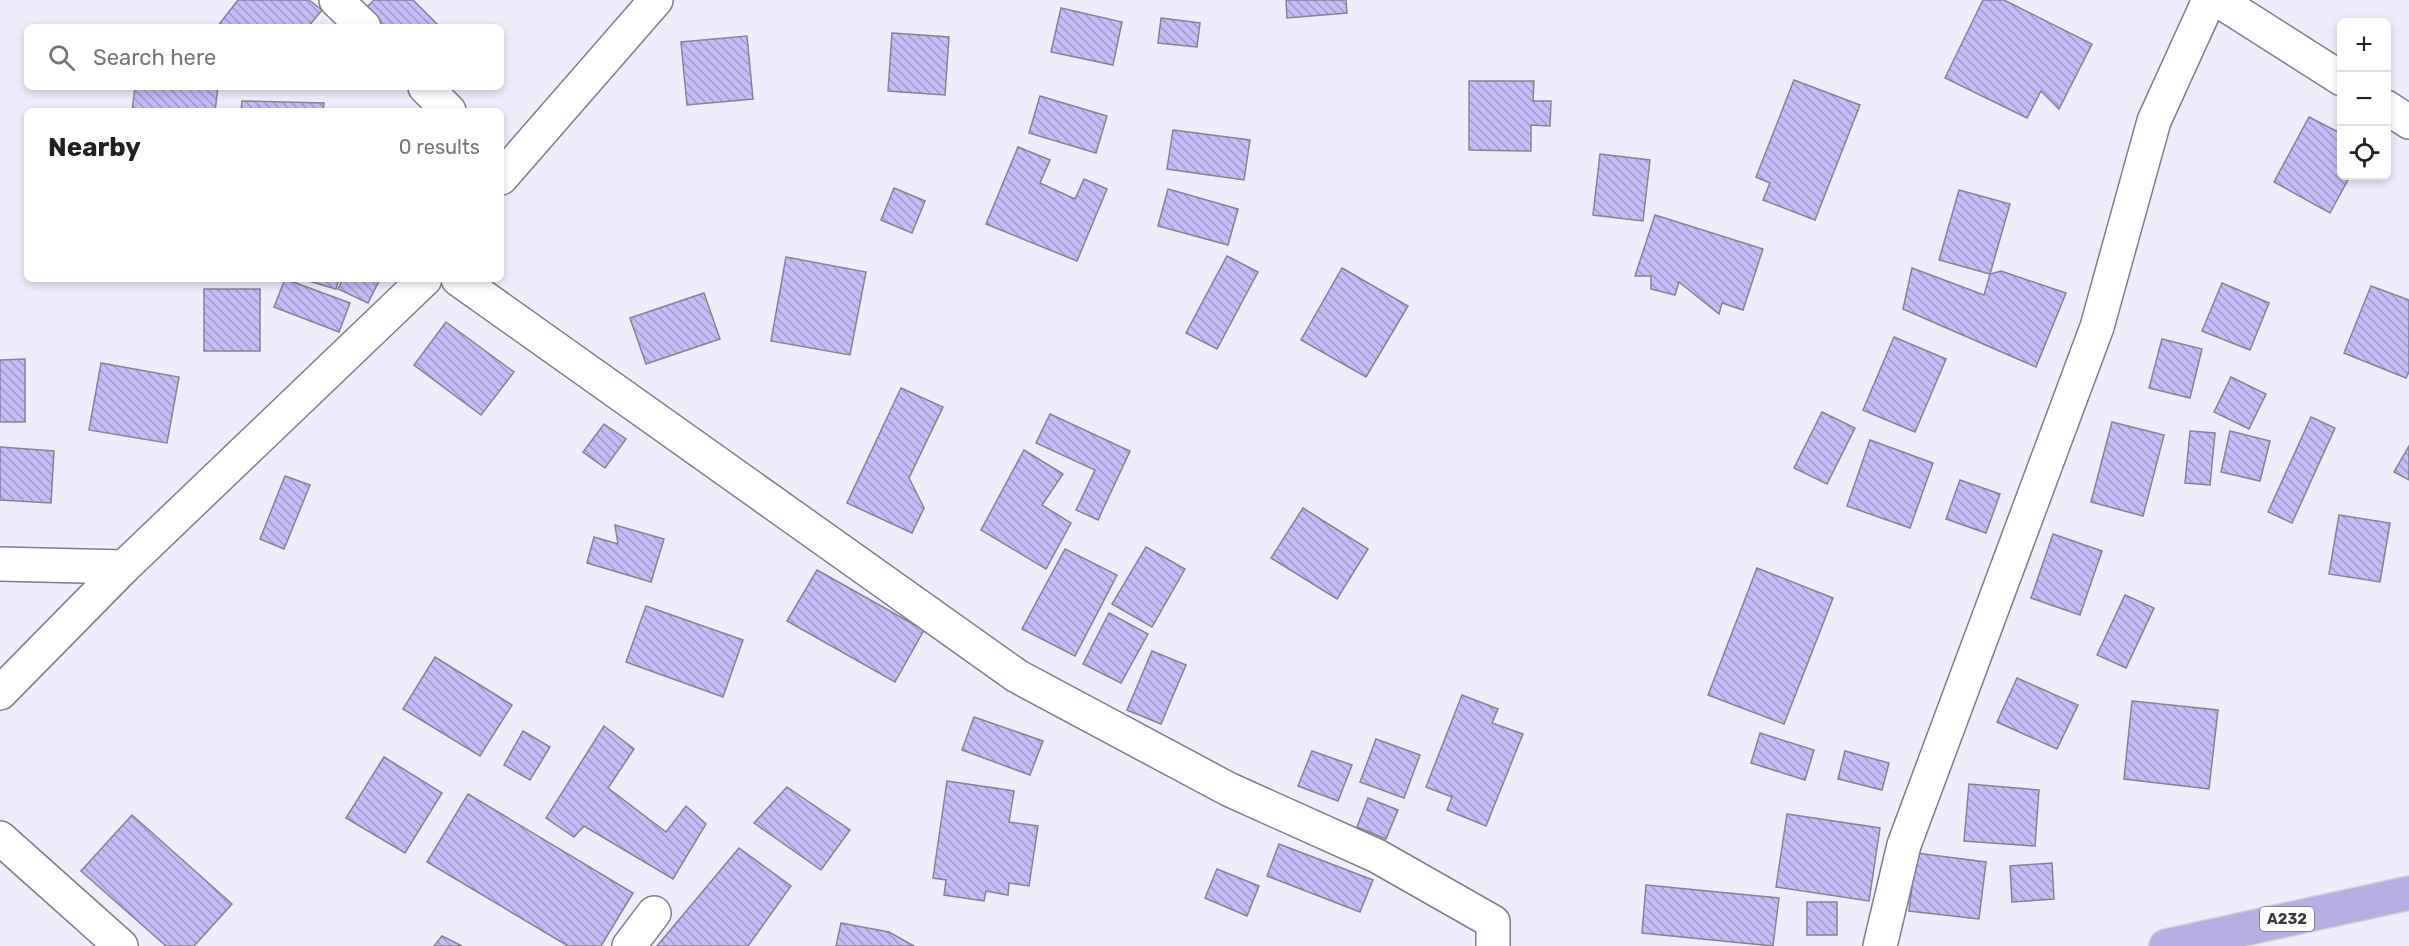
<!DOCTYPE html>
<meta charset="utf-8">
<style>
:root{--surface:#fff;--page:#f2f2f2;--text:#202124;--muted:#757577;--line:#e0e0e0}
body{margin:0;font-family:Rubik,sans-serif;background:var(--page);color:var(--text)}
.controls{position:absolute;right:18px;top:18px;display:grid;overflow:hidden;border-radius:9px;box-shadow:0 3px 9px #0003}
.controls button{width:54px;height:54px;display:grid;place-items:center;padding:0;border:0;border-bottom:2px solid var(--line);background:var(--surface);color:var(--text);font:30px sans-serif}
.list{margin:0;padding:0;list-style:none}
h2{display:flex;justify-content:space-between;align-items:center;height:78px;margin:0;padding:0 24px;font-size:26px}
h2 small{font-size:20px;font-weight:400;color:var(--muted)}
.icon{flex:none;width:33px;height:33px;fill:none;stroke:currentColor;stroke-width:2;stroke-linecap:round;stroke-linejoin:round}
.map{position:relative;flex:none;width:2409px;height:946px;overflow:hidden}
.search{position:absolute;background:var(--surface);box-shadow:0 3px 9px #0003;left:24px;top:24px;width:480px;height:66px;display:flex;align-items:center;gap:15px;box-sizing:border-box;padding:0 21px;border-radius:9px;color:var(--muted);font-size:22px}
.panel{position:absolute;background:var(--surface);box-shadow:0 3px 9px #0003;left:24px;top:108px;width:480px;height:174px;border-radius:9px}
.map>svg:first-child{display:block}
</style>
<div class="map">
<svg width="2409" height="946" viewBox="0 0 2409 946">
<defs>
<pattern id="building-back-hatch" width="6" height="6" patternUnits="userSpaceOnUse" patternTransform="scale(1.5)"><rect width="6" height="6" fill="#c5bcf8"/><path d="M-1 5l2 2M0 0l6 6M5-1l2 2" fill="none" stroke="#a19aca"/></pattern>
</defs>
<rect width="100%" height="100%" fill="#efedfc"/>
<g fill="url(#building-back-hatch)" stroke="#848390" stroke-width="1.5">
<polygon points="238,0 309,0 322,10 308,27 217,27"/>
<polygon points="374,0 413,0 440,27 384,27 366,8"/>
<polygon points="1286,0 1346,0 1347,13 1287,18"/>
<polygon points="1983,0 2004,0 2092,44 2059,109 2041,91 2027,118 1945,78"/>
<polygon points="1061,8 1122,22 1113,65 1051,52"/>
<polygon points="1161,18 1200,23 1197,47 1158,43"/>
<polygon points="892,33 949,37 945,95 888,91"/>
<polygon points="747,36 753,99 687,105 681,42"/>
<polygon points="1794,80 1860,105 1815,220 1763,200 1770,183 1756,177"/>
<polygon points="1469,81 1534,81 1533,101 1551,101 1550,126 1531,125 1531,151 1469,150"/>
<polygon points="135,87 218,87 215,111 132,111"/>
<polygon points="1040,96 1107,116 1096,153 1029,133"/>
<polygon points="242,101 324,103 323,111 241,111"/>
<polygon points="2309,117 2342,134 2342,176 2350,176 2330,213 2274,182"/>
<polygon points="1173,130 1250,140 1244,180 1167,169"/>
<polygon points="1018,147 1050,160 1040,183 1075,199 1084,179 1107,189 1077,261 986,224"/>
<polygon points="1600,154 1650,160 1643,221 1593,215"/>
<polygon points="894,188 925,201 912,233 881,220"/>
<polygon points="1168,189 1238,209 1228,245 1158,226"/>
<polygon points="1959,190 2010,204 1990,274 1939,260"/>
<polygon points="1655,215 1763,249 1743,310 1722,303 1719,314 1679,282 1675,295 1651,289 1651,276 1635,276"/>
<polygon points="1227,256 1258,272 1217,349 1186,333"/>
<polygon points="786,257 866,272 850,355 771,341"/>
<polygon points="1342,268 1408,306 1366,377 1301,340"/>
<polygon points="1912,268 1984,295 1990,274 2001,271 2066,293 2036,367 1903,309"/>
<polygon points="285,279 350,303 339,332 274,307"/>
<polygon points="302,279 339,279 336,289"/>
<polygon points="343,279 380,279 368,303 338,289"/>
<polygon points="2222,283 2269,303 2250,350 2202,331"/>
<polygon points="2371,286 2409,300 2409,372 2406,378 2344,353"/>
<rect x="204" y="289" width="56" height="62"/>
<polygon points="704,293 720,339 646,364 630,318"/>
<polygon points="446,322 514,372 481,415 414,365"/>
<polygon points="1894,337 1946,359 1915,432 1863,410"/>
<polygon points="2162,339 2202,349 2190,398 2149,388"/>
<polygon points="25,359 25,422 0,422 0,360"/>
<polygon points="101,363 179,377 167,443 89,430"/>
<polygon points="2231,377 2266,394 2249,429 2214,412"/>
<polygon points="901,388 943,407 909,478 924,508 912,533 847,503"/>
<polygon points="1822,412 1855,428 1827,484 1794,468"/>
<polygon points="1050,414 1130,451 1098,520 1076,510 1095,470 1036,443"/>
<polygon points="2311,417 2335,428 2292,523 2268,512"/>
<polygon points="2112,422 2164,435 2143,516 2091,502"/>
<polygon points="604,424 626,439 605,468 583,452"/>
<polygon points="2190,431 2215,433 2210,485 2185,483"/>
<polygon points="2230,431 2270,441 2260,481 2221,472"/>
<polygon points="1870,440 1933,463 1910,528 1847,506"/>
<polygon points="2409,446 2409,480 2394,472"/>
<polygon points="0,447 54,451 51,503 0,500"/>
<polygon points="1024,450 1063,474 1042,505 1071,523 1046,569 981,530"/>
<polygon points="285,476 310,485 284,549 260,539"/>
<polygon points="1960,480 2000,494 1986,533 1946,519"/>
<polygon points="1303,508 1368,549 1337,599 1271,558"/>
<polygon points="2339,515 2390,523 2380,582 2329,574"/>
<polygon points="615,525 664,539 651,582 587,563 594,537 618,544"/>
<polygon points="2053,534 2102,551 2080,615 2031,598"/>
<polygon points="1146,547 1185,569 1152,627 1112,604"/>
<polygon points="1065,549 1117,575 1075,656 1022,629"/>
<polygon points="1757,568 1833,598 1784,724 1708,695"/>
<polygon points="817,570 924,630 895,682 787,621"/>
<polygon points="2125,595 2154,608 2126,668 2097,655"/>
<polygon points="646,606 743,640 723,697 626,662"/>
<polygon points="1109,613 1148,634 1121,683 1083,664"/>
<polygon points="1152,651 1186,665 1161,724 1127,710"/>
<polygon points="435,657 512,705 480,756 403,709"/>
<polygon points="2017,678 2078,705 2057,749 1997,722"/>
<polygon points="1462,695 1498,709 1492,723 1523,734 1486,826 1447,810 1452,797 1426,787"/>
<polygon points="2132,701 2218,710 2209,789 2124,779"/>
<polygon points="974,717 1043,741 1030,775 962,750"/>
<polygon points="604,726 634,749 608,788 666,832 686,806 706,824 673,879 584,826 574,837 546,818"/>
<polygon points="523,731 550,747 530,780 504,765"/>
<polygon points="1760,733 1814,750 1805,780 1751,763"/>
<polygon points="1376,739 1420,755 1404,798 1360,782"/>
<polygon points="1312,751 1352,765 1338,801 1298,786"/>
<polygon points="1845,751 1889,763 1882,790 1838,779"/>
<polygon points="384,757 442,793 405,853 346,818"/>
<polygon points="947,781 1014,791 1009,822 1038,826 1029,886 1009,883 1008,895 986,891 984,901 944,895 946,880 933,878"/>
<polygon points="1969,784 2039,790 2035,846 1964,841"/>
<polygon points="787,787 850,830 821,870 754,823"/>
<polygon points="468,794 633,893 601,946 568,946 427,862"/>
<polygon points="1368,798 1398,810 1386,839 1357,827"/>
<polygon points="1787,814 1880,828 1869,901 1776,887"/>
<polygon points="132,815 232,904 194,946 166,946 81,871"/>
<polygon points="1279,844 1373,880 1360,912 1267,876"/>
<polygon points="739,848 791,886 748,946 657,946"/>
<polygon points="1916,853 1986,862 1979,919 1909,911"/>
<polygon points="2052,863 2054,899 2012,902 2010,866"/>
<polygon points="1217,869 1259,886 1247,916 1205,898"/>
<polygon points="1646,885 1779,898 1773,946 1642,933"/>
<rect x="1807" y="902" width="30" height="33"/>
<polygon points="841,923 889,932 914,946 836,946"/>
<polygon points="442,936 462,946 434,946"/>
</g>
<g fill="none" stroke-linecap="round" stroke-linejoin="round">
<g stroke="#7f7d8a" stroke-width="36">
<g id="street">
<polyline points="336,0 364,27"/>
<polyline points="2218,0 2342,79"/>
<polyline points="425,87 449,111"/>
<polyline points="2386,107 2409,122"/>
<polyline points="501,178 656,0"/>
<polyline points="458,279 1017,676 1228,789 1377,856 1493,922 1493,946"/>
<polyline points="0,564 124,567"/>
<polyline points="0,693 124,567 425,279"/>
<polyline points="0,838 121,946"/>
<polyline points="629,946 654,913"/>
<polyline points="1880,946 1904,845 2097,327 2154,121 2209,0"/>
</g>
</g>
<g stroke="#d0d0d1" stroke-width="36">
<polyline id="primary" points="2166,946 2409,893"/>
</g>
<use href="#street" stroke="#fff" stroke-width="33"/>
<use href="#primary" stroke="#b9aee4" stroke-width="33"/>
</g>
<g text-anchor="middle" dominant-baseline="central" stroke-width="5" stroke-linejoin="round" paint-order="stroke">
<rect fill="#fff" stroke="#757579" stroke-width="1.5" x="2260" y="907" width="54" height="24" rx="4.5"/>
<g font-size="15" font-weight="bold" fill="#3a3a3f">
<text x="2287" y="919">A232</text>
</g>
</g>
</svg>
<div class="controls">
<button>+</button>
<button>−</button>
<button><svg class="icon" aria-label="locate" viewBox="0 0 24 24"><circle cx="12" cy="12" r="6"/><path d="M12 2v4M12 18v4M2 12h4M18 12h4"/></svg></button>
</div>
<div class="search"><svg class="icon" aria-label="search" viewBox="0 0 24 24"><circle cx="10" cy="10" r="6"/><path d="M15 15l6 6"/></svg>Search here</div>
<section class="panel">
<h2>Nearby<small>0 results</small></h2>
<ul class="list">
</ul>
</section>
</div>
